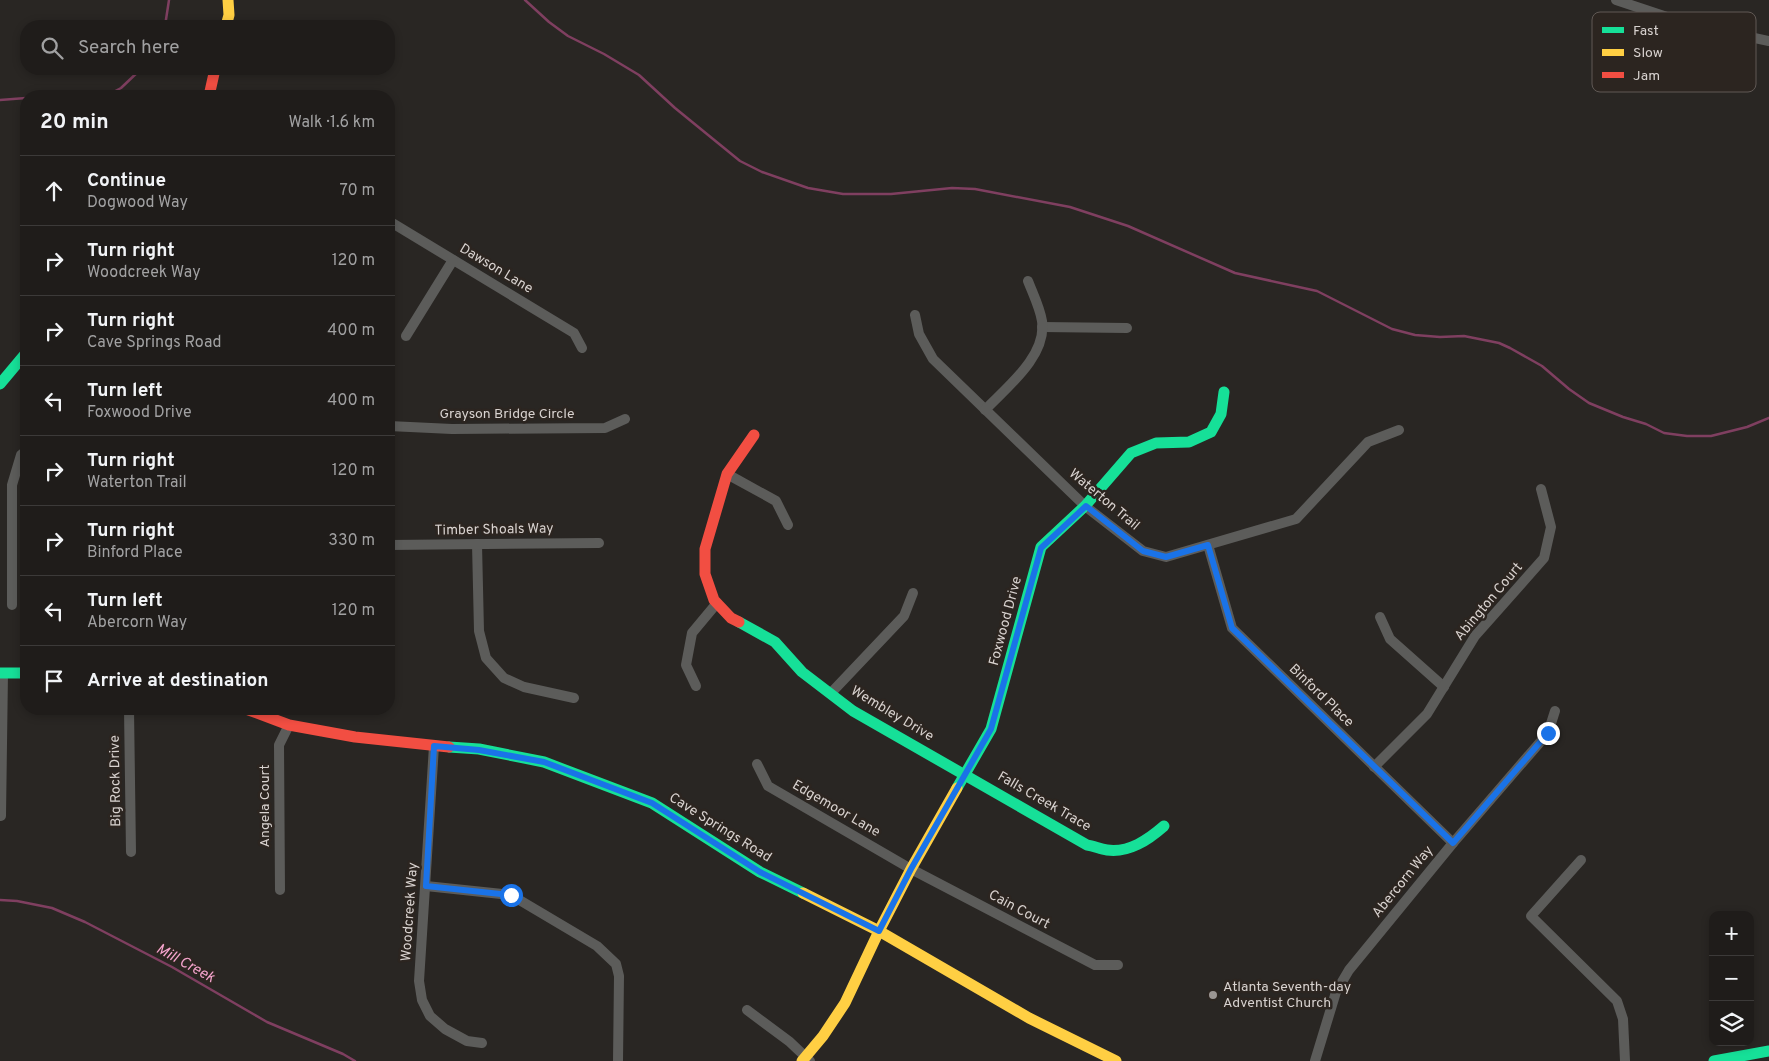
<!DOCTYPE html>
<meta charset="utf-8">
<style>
:root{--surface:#1f1c1a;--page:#2c2927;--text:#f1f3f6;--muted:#a1a1a2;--line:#3c3a39}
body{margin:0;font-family:Overpass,sans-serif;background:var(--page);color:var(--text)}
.controls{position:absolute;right:15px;bottom:15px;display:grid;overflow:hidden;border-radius:10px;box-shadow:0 2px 8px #0003}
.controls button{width:45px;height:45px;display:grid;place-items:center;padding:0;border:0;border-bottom:1px solid var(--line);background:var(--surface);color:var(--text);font:25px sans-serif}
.stop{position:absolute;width:15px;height:15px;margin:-11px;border:4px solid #1a73e8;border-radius:50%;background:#fff}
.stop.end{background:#1a73e8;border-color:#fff;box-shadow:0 1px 5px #0008}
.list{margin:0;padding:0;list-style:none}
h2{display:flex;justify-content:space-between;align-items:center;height:65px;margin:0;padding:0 20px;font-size:21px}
h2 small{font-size:16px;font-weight:400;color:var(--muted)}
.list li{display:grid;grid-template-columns:32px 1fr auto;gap:15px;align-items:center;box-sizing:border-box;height:70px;padding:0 20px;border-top:1px solid var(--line)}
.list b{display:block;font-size:19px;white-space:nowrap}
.list p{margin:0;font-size:16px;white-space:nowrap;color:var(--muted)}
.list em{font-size:16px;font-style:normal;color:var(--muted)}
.icon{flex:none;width:28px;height:28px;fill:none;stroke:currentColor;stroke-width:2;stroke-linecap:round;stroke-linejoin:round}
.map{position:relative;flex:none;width:1769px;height:1061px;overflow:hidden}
.search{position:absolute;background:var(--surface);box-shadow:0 2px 8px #0003;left:20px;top:20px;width:375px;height:55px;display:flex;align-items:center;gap:12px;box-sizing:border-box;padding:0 18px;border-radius:20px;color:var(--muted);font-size:19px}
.panel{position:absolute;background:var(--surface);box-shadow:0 2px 8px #0003;left:20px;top:90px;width:375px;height:625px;border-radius:20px}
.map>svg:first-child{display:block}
</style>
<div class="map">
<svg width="1769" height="1061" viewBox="0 0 1769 1061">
<rect width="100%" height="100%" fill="#292623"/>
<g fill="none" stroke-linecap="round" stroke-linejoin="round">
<g stroke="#7f3f60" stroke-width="2.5">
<polyline points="525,0 549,22 568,36 604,54 639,75 675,108 740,161 762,172 808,188 843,194 891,194 952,188 975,189 1070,207 1128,226 1235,273 1317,291 1392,329 1415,335 1440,337 1464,336 1499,343 1510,348 1542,366 1569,389 1589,403 1623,417 1646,424 1664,433 1687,436 1711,436 1747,427 1769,418"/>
<polyline points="165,26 169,0"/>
<polyline points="106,96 121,88 141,69"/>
<polyline points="0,100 26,98"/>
<polyline points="0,900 17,901 52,908 85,922 172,967 267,1022 343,1054 355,1061"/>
</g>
<g stroke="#5c5c5a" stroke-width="10">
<polyline points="1616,0 1685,23 1769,41"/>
<polyline points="389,221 574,333 582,348"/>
<polyline points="915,315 919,334 933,359 1085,506 1143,551 1166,557 1296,519 1368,442 1399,430"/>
<polyline points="1042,327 1127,328"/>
<polyline points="406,336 453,260"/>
<path d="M 985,410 C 1007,387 1047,356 1042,321 C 1040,308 1033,294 1028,281"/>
<polyline points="389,426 452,429 605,428 625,419"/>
<polyline points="727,474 776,501 788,525"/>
<polyline points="477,544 479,631 486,658 504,678 524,687 574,698"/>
<polyline points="389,545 599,543"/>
<polyline points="1208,545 1232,628 1453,843"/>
<polyline points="12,605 12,485 21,455 26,451"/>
<polyline points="1380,617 1390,639 1444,687"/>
<polyline points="696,686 686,665 692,633 717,603"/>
<polyline points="831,693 904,616 913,593"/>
<polyline points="129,709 131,852"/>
<polyline points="434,746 419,981 422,1000 430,1016 445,1029 467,1041 482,1043"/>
<polyline points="757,764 768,786 911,869 1095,965 1118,965"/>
<polyline points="1374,767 1427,714 1475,636 1544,558 1551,527 1541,489"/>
<polyline points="1,816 3,673"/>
<polyline points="1581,860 1531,916 1617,1001 1623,1019 1625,1061"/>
<polyline points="426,886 511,895 597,946 616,964 619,976 618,1061"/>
<polyline points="280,890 279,745 289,725"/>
<polyline points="747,1010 790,1042 810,1061"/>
<polyline points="1315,1061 1336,992 1349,970 1453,843 1548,733 1555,711"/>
</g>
<g stroke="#16e098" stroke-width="11">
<polyline points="0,384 26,353"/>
<path d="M 739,622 L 775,642 L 802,672 L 853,711 L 1087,845 C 1094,846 1100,849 1107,850 C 1129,853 1148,840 1164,826"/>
<polyline points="0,673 26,673"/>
<polyline points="449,747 479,749 544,762 652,803 760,872 803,893"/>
<polyline points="957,788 991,729 1041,547 1085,506 1131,453 1156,443 1189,442 1211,432 1221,414 1224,392"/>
<polyline points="1714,1061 1769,1051"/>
</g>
<g stroke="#ffcf43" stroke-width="11">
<polyline points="226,26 229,15 228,0"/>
<polyline points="803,893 879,931 1029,1018 1116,1061"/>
<polyline points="802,1061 823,1036 845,1003 879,931 911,869 957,788"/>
</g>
<g stroke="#f24e42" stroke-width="11">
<polyline points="209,96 215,69"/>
<polyline points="739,622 731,618 714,600 705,574 705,549 727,474 754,435"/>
<polyline points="246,709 289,725 355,737 449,747"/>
</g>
</g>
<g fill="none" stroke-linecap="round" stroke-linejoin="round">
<polyline stroke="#1a73e8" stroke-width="6" points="511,895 426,886 434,746 479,750 544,762 652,803 760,872 879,931 911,869 991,729 1041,548 1086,506 1143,551 1166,557 1208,545 1232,628 1453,843 1548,733"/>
</g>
<circle fill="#9b9693" stroke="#2c2520" stroke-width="2" cx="1213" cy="995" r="5"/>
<g text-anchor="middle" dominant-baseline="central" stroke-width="5" stroke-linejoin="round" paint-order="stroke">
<g font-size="14" fill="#d8d2cf" stroke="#2c2520">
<text transform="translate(496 269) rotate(31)">Dawson Lane</text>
<text x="507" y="414">Grayson Bridge Circle</text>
<text transform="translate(1104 500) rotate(40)">Waterton Trail</text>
<text transform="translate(494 530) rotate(-1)">Timber Shoals Way</text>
<text transform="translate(1489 602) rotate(-50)">Abington Court</text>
<text transform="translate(1006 621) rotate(-75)">Foxwood Drive</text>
<text transform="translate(1321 696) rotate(44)">Binford Place</text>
<text transform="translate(892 714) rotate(31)">Wembley Drive</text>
<text transform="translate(116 781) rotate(-91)">Big Rock Drive</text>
<text transform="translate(1044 802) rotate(30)">Falls Creek Trace</text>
<text transform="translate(265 806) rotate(-90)">Angela Court</text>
<text transform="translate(836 809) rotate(30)">Edgemoor Lane</text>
<text transform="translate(720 828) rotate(32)">Cave Springs Road</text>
<text transform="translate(1403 882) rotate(-51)">Abercorn Way</text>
<text transform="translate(1019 910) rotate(28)">Cain Court</text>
<text transform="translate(410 912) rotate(-86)">Woodcreek Way</text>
</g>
<g font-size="14" fill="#d8d2cf" stroke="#2c2520" text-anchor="start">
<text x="1223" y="987">Atlanta Seventh-day<tspan x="1223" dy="16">Adventist Church</tspan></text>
</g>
<g font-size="15" font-style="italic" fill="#f5a4cd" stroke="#2c2520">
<text transform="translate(185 964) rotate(29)">Mill Creek</text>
</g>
</g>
<rect x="1592" y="12" width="164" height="80" rx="8" fill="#2c2520" stroke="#605955" stroke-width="1"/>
<rect x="1602" y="27" width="22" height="6" fill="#16e098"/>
<rect x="1602" y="49" width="22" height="7" fill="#ffcf43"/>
<rect x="1602" y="72" width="22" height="6" fill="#f24e42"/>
<g font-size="14" fill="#d8d2cf">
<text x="1633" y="35">Fast</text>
<text x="1633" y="57">Slow</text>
<text x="1633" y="80">Jam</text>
</g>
</svg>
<div class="controls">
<button>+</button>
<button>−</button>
<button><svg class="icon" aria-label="layers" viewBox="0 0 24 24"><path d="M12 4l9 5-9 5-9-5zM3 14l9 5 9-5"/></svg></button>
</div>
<div class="stop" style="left:511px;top:895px"></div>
<div class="stop end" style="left:1548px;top:733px"></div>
<div class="search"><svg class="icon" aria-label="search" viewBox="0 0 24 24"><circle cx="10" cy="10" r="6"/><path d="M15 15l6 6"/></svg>Search here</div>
<section class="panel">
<h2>20 min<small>Walk · 1.6 km</small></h2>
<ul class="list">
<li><svg class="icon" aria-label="ahead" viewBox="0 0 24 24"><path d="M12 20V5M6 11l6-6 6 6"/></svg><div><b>Continue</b><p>Dogwood Way</p></div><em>70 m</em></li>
<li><svg class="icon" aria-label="right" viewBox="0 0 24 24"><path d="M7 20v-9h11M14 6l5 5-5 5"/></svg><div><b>Turn right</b><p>Woodcreek Way</p></div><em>120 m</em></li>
<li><svg class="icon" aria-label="right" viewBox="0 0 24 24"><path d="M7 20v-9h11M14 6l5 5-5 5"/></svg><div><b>Turn right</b><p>Cave Springs Road</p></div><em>400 m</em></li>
<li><svg class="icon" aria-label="left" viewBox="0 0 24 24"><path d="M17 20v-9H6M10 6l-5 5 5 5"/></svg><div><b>Turn left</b><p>Foxwood Drive</p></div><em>400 m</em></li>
<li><svg class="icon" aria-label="right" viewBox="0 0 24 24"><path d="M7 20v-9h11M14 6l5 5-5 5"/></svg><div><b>Turn right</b><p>Waterton Trail</p></div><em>120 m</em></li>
<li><svg class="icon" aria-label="right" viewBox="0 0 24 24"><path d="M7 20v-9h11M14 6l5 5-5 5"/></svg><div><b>Turn right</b><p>Binford Place</p></div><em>330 m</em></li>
<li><svg class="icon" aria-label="left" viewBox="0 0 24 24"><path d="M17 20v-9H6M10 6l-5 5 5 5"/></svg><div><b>Turn left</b><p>Abercorn Way</p></div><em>120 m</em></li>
<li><svg class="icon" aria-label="arrive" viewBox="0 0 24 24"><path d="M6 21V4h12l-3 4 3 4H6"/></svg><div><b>Arrive at destination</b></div></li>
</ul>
</section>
</div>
